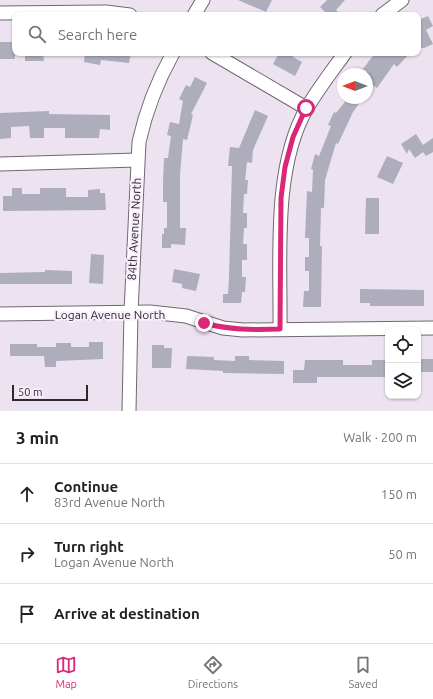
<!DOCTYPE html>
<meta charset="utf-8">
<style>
:root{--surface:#fff;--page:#f2f2f2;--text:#202124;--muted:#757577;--line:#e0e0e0;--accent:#db2777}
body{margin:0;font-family:Ubuntu,sans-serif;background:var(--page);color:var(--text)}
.controls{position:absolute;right:12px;bottom:12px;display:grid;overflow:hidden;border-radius:8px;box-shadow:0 1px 3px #0004}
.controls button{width:36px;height:36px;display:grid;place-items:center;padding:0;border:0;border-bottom:1px solid var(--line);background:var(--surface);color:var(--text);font:20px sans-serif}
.compass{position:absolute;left:337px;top:68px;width:36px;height:36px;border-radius:50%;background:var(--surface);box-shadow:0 1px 3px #0004;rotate:270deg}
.scale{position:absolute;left:12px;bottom:10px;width:76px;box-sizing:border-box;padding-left:4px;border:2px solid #2d292e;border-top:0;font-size:11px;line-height:14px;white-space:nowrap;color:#2d292e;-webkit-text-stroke:3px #faf0fd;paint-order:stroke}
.stop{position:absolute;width:12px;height:12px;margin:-9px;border:3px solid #db2777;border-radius:50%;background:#fff}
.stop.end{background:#db2777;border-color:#fff;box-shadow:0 1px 4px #0008}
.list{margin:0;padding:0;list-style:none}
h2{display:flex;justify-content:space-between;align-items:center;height:52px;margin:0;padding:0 16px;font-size:17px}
h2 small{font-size:13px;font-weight:400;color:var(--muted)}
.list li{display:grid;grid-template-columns:26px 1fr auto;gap:12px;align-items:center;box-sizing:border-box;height:60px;padding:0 16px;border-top:1px solid var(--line)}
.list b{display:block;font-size:15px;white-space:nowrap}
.list p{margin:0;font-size:13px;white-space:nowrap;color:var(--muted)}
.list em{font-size:13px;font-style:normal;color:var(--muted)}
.icon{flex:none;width:22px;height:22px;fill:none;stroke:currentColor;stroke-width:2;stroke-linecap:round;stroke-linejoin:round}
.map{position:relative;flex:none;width:433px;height:411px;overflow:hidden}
.search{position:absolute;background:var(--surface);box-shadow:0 1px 3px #0004;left:12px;right:12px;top:12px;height:44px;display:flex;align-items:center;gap:10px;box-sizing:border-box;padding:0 14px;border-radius:8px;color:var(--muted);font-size:15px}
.sheet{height:232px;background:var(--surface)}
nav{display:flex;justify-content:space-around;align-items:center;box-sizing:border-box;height:56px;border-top:1px solid var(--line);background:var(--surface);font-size:11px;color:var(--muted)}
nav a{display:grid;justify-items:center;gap:2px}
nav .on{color:var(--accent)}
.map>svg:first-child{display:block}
</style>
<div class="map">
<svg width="433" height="411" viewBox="0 0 433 411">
<rect width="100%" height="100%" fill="#ede2f0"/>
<g fill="#adadbc">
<polygon points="238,0 272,0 266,12"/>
<polygon points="327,0 345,0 336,10 342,15 328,15 320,7"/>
<polygon points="418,14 421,19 428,16 433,26 426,30 433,44 424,48 421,48 418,43"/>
<rect x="0" y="42" width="15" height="17"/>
<polygon points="25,53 43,53 44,61 25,61"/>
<polygon points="85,53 131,53 129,63 101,60 100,65 84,62"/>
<polygon points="279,53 295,53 293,57 302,62 295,76 273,64"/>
<polygon points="375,53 410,53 397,67 394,64 377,88 367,81 367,71 363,69"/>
<polygon points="195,77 207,83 191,114 193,115 187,140 183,139 180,175 180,228 186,228 185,245 171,244 171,248 162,248 162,234 164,234 164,228 167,228 167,202 163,202 163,182 164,158 168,158 171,136 167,135 170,122 179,124 183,101 179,99 186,85 190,87"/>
<polygon points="348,98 363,98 353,112 338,144 336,143 325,180 324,208 321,208 320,246 322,246 321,307 303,307 304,291 309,291 309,271 305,271 305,257 309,257 309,238 305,238 307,191 312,192 313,170 311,169 315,154 319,156 331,126 328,125 334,112 336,113"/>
<polygon points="255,110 268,116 253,150 252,163 247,162 245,180 248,180 247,194 244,194 243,213 247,213 247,228 244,228 243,244 247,244 247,260 242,260 242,277 246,277 245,292 242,292 241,303 223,303 223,294 228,294 229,277 232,166 228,166 230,147 239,148"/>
<polygon points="49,111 49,114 110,115 110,130 100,129 99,138 65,138 65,128 44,128 44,138 30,138 29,126 11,127 11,138 0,139 0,113"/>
<polygon points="416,134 423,145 433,138 433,152 426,156 423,152 415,158 409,149 407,154 401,144"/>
<polygon points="387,156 403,163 393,184 377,177"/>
<polygon points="12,188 22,188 22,194 40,194 40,188 66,188 66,197 88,197 88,190 100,189 100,193 105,193 106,210 3,211 3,196 12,196"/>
<polygon points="366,198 379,198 379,234 365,234"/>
<polygon points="91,254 104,255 103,284 89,283"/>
<polygon points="174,269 200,274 196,291 182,288 182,284 172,282"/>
<polygon points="45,270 72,271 72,284 0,284 0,273 45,272"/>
<polygon points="360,289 424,290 424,306 370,306 370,303 360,303"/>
<polygon points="89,342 103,342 103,359 56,361 56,367 45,367 44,356 10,356 10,344 37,344 37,347 56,347 56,343 71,343 71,347 89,347"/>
<polygon points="152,345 164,345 164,348 172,348 171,368 152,368"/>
<polygon points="187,356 214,357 214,360 235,361 235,356 249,356 249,360 284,361 284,374 223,373 223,371 186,369"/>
<rect x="418" y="359" width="15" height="13"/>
<polygon points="305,360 343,360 343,365 372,365 372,360 387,360 387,377 317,377 317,383 293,383 293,370 304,370"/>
</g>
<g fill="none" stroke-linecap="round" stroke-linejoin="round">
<g stroke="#706773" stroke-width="15">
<g id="minor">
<polyline points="0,13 106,12 130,15"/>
<polyline points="194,15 203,0"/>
<polyline points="382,15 402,0"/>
<polyline points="212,53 306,108"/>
<polyline points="0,164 137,160"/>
<polyline points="0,314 150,312 186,316 223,328 243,330 433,328"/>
<path d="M 280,329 C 281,261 272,168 307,108 C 318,89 332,71 345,53"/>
<path d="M 129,411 L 131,312 L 139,142 C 146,110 157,82 173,53"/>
</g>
</g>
<use href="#minor" stroke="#fff" stroke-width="13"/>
</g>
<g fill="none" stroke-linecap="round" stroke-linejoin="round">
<path stroke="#db2777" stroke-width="5" d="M 204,323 C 229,330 253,330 280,329 L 281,198 L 285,167 L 293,137 L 306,108"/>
</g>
<g text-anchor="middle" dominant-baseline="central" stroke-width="4" stroke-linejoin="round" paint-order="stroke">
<g font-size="12" fill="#2d292e" stroke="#faf0fd">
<text transform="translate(134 229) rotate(-87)">84th Avenue North</text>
<text x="110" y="314">Logan Avenue North</text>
</g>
</g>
</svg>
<div class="controls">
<button><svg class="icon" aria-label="locate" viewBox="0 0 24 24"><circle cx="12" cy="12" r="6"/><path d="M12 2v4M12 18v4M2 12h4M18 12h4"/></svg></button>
<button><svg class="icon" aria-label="layers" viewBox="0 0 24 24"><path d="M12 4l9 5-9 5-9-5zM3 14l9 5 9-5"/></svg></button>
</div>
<svg class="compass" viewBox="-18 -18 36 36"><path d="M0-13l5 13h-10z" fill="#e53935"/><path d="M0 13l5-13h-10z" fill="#757577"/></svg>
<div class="scale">50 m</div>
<div class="stop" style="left:306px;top:108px"></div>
<div class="stop end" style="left:204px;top:323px"></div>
<div class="search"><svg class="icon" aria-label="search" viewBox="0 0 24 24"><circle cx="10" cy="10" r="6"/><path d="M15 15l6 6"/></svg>Search here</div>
</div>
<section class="sheet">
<h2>3 min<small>Walk · 200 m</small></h2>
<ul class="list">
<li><svg class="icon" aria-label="ahead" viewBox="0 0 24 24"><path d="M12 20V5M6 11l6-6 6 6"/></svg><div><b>Continue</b><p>83rd Avenue North</p></div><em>150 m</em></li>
<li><svg class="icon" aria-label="right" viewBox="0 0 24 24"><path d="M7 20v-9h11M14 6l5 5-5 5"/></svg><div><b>Turn right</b><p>Logan Avenue North</p></div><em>50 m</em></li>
<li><svg class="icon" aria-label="arrive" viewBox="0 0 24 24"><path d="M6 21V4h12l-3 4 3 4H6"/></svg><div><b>Arrive at destination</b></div></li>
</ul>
</section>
<nav>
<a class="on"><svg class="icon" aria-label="map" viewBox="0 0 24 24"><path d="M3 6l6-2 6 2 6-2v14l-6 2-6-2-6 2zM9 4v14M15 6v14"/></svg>Map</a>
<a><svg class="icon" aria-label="directions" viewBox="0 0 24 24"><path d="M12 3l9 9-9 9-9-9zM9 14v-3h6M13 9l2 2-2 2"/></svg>Directions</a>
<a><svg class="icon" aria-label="saved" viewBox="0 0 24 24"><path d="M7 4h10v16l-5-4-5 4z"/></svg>Saved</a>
</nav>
